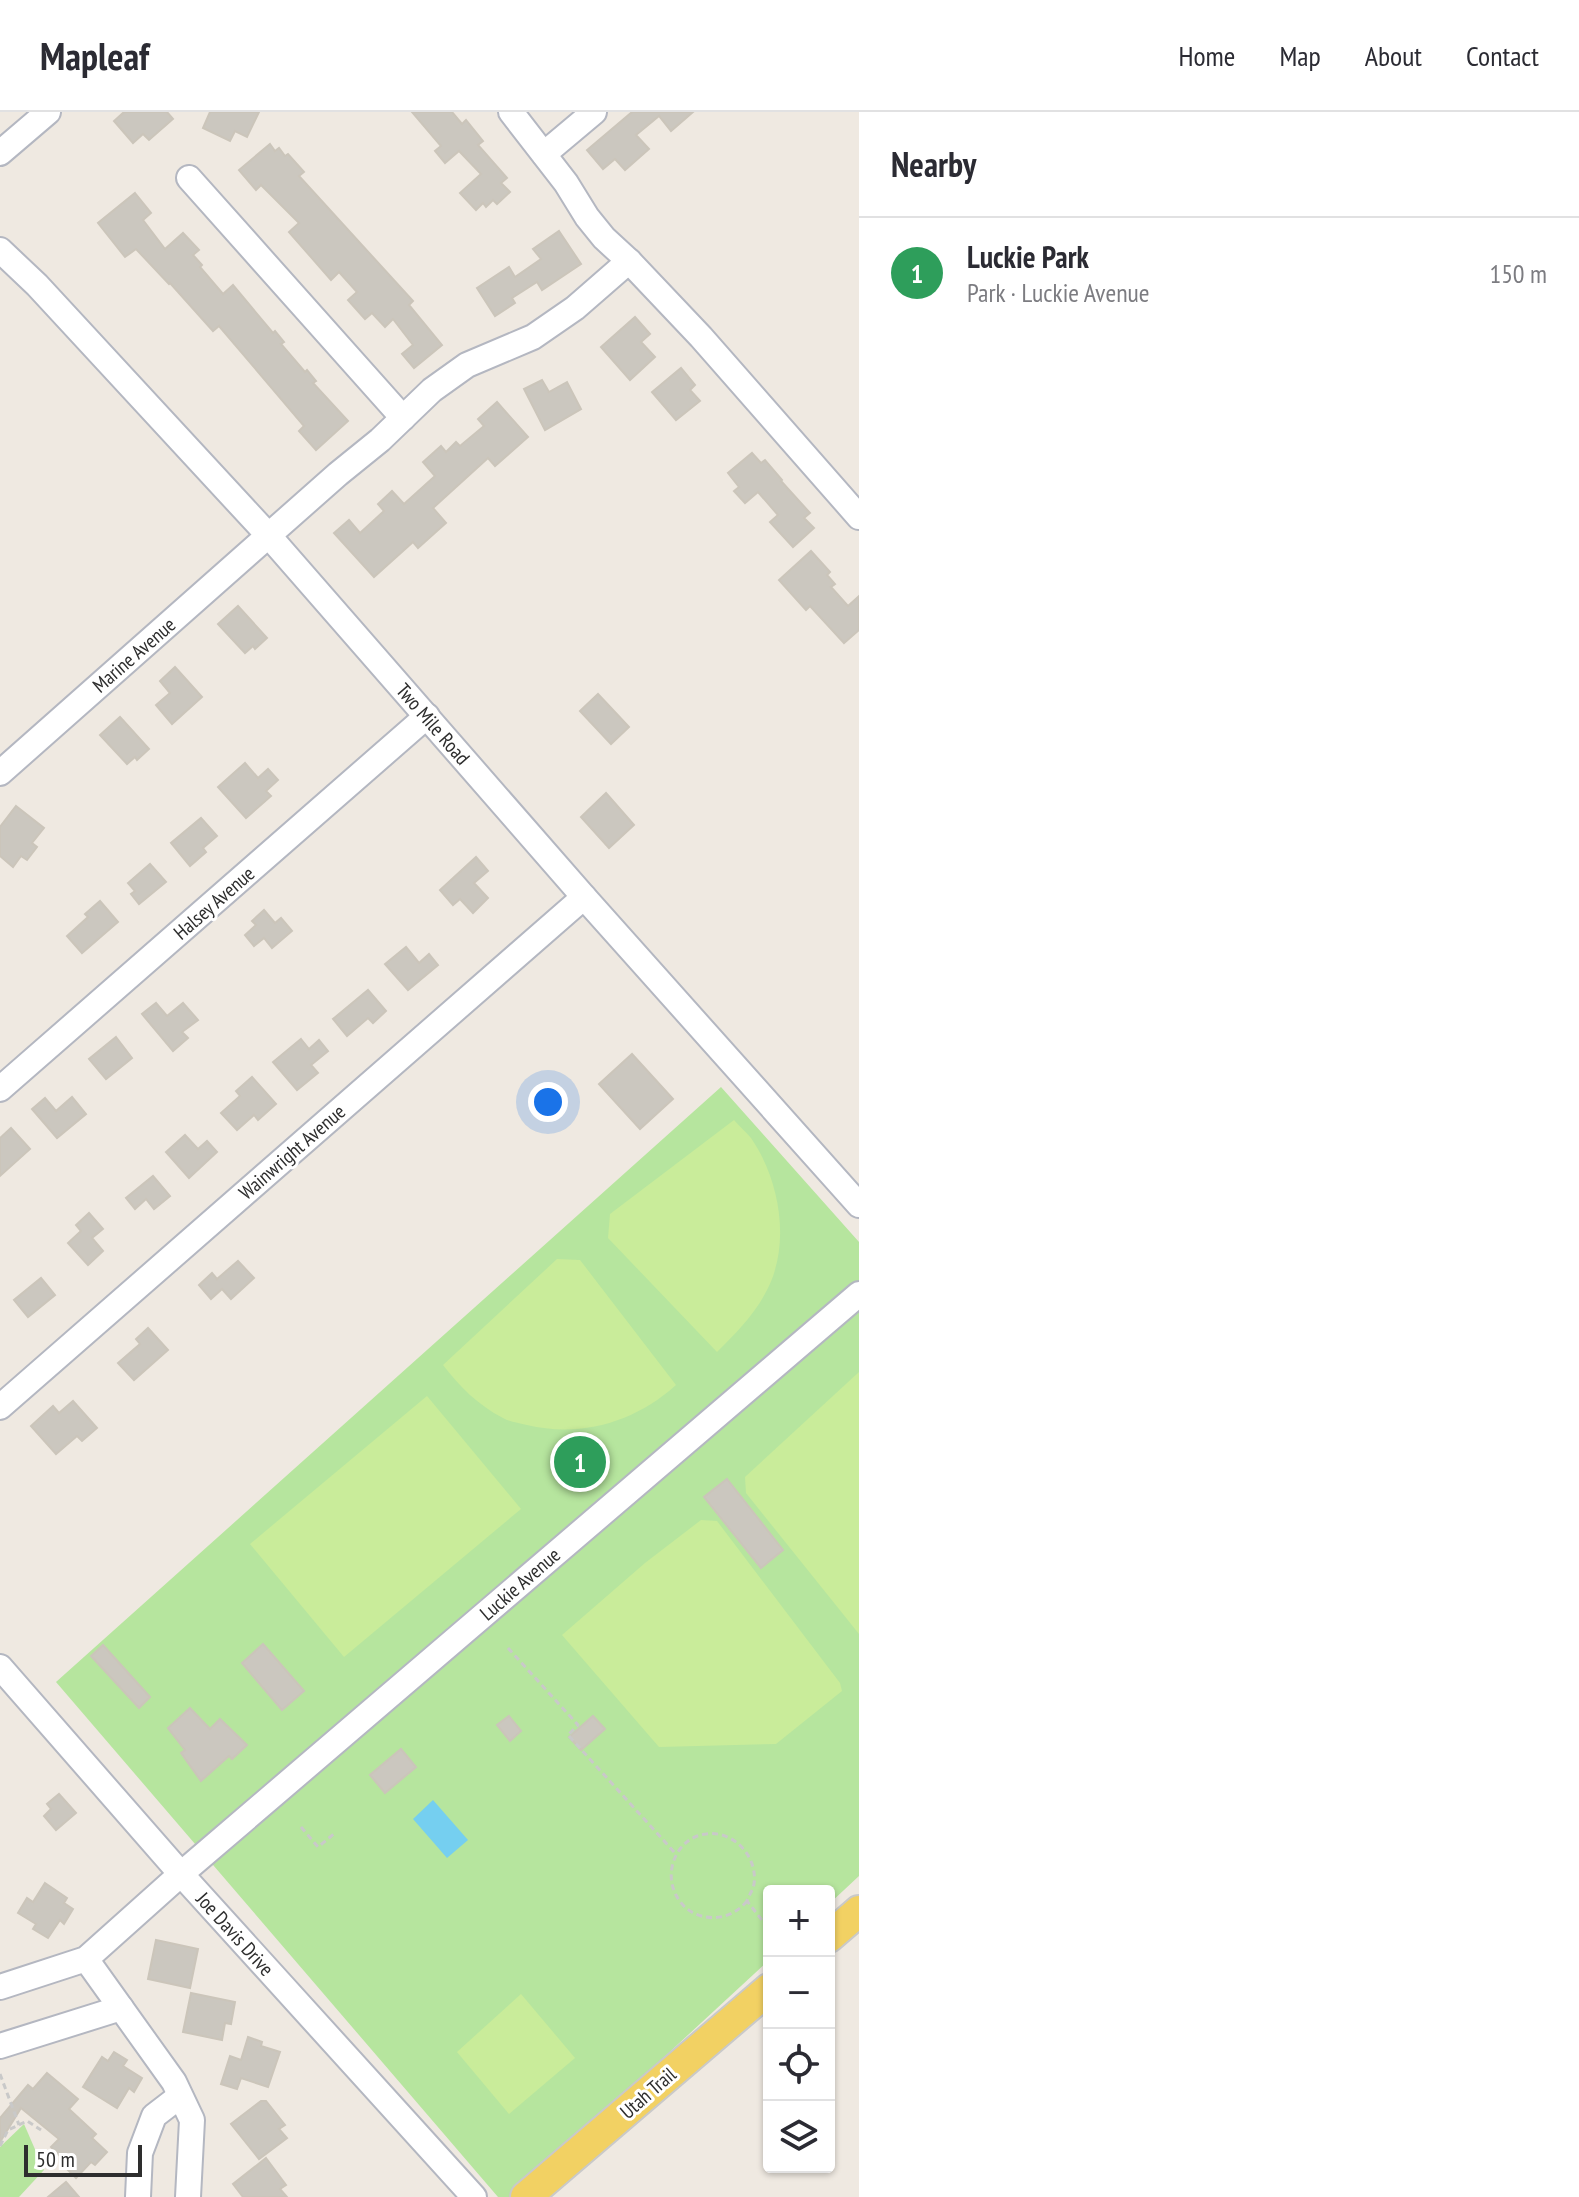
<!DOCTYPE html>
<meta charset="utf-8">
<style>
:root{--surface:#fff;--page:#f2f2f3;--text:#2b2b33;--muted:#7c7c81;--line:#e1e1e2;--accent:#4264fb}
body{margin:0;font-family:"PT Sans Narrow",sans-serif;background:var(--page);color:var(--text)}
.controls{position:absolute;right:24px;bottom:24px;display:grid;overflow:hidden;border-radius:8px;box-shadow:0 2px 6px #0004}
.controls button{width:72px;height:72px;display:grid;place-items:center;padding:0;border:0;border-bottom:2px solid var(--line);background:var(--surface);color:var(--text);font:40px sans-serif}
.scale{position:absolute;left:24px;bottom:20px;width:118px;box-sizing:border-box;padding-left:8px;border:4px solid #2e2e2e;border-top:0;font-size:22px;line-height:28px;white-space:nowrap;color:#2e2e2e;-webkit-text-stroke:6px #fff;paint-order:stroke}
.you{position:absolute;left:548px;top:990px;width:28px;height:28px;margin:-20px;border:6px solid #fff;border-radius:50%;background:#1a73e8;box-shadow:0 0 0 12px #1a73e833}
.badge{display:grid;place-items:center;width:52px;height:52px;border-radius:50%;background:var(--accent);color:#fff;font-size:26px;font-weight:700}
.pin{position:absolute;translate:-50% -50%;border:4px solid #fff;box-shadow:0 2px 8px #0006}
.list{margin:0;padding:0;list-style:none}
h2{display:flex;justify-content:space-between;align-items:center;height:104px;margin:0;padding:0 32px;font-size:34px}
h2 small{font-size:26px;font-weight:400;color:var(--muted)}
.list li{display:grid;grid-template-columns:52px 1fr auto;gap:24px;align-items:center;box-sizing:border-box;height:112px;padding:0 32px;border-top:2px solid var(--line)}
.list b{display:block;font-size:30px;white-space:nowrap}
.list p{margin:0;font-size:26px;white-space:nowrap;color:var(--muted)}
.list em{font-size:26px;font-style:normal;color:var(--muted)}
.icon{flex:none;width:44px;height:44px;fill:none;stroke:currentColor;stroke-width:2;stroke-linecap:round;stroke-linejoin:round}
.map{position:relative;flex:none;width:859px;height:2085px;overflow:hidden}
header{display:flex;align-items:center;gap:48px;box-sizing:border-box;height:112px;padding:0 40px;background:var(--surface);border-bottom:2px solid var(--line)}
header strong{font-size:38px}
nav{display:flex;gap:44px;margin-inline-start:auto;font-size:28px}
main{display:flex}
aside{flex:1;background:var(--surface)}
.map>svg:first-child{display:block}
</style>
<header>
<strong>Mapleaf</strong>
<nav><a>Home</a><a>Map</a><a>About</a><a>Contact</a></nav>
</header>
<main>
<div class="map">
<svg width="859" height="2085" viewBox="0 0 859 2085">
<rect width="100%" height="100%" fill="#efe9e1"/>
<g fill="#b6e59e">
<polygon points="721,975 859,1130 859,1764 829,1792 829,1779 769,1779 769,1848 513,2085 498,2085 56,1570"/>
<polygon points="24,2012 44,2058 19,2085 0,2085 0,2035"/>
</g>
<g fill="#c9ec9a">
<path d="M 734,1008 C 739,1014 746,1020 751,1026 C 780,1068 791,1132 767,1178 C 755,1202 735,1222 717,1240 L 608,1126 L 610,1102 Z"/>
<path d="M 557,1147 L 580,1148 L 676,1273 C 635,1310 581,1326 527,1313 C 519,1311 510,1310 503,1306 C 478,1293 460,1275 443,1253 Z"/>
<polygon points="859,1260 859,1522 746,1381 745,1365"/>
<polygon points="427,1284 521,1397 344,1545 250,1432"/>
<polygon points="701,1408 717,1409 840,1571 842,1579 776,1632 659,1635 562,1523 645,1451"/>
<polygon points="521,1882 575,1946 509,2002 457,1940"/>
</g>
<polygon fill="#75cff0" points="433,1688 468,1728 447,1746 413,1707"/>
<g fill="#cbc7bf" stroke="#cbc5ba" stroke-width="2">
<polygon points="124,0 167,0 173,7 149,28 143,22 133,31 114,9"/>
<polygon points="210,0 259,0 247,25 235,19 230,29 203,16"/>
<polygon points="412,0 452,0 462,12 466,8 483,29 478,33 507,66 501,71 510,80 497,92 493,88 486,95 483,91 476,98 460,81 481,62 459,39 445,51 435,39 441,34"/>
<polygon points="632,0 693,0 671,19 659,4 636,23 649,37 625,58 615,47 603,57 587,38"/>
<polygon points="270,32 275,39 279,36 285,44 288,42 304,60 299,64 413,189 409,193 442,233 414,256 402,242 413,233 393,207 385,215 372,201 365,207 348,188 357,180 339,160 331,168 289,120 299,111 261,73 256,78 239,58"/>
<polygon points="135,81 151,101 143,108 165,137 183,121 199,138 193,143 202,153 200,155 223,182 233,173 273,221 275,219 284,230 281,232 305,260 307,258 316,269 313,271 348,309 316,338 299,319 304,314 219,214 213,219 170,171 169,172 136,137 125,145 98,111"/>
<polygon points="559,119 581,152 542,178 537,170 512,186 515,191 495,204 477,176 509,155 515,165 541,147 533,137"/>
<polygon points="635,205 650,222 641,230 655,245 630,268 601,235"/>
<polygon points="681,256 695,273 690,278 700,289 676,308 652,280"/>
<polygon points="542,268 549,280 567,270 581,297 545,318 524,277"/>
<polygon points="497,290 528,325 495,354 488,346 433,396 446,411 418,436 413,430 374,465 334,421 349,408 360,421 384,399 378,392 392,379 404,392 435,364 423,350 441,334 446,340 456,330 460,334 484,314 478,307"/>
<polygon points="752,341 761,351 765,348 782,368 781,369 810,401 804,406 814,416 793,435 770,410 778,403 758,380 745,391 734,379 739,375 728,361"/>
<polygon points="811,439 830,460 827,463 835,472 831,475 848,494 859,484 859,518 844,531 810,494 806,498 779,468"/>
<polygon points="238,494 267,526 255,537 253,534 245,541 218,512"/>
<polygon points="175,555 202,585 172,612 156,593 170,581 160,569"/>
<polygon points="598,582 629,615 611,632 580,599"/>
<polygon points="120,605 149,637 137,648 135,645 127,652 100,623"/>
<polygon points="245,651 258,666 268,657 278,668 266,679 271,684 246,706 218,675"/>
<polygon points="606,681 634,713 609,736 581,705"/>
<polygon points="16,694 44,716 32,731 37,735 27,748 21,744 13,755 0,744 0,715"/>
<polygon points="201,706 217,724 203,736 206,740 190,754 171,731"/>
<polygon points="476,745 488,759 474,771 488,786 473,801 460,787 453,793 440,778"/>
<polygon points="150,752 166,770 139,792 131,782 135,779 128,771"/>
<polygon points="100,789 118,810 82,841 67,824 88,805 85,802"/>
<polygon points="264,798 275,811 281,806 292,819 272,836 264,826 254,834 245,823 256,813 252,809"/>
<polygon points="406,835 419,851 429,842 438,853 408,878 385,852"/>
<polygon points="368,878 386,899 373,911 368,906 347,924 333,907"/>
<polygon points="156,891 167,904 183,891 198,908 182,920 188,926 173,939 142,902"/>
<polygon points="116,925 132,946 106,967 89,947"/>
<polygon points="301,927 309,937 319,928 328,939 311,953 318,961 297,978 273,950"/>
<polygon points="632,942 673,987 640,1017 599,972"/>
<polygon points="252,965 276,992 258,1008 254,1003 237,1018 221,1001 240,984 236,979"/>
<polygon points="72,985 86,1002 57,1026 32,997 45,986 56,999"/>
<polygon points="11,1016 30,1037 0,1064 0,1026"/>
<polygon points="185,1023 198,1037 207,1029 217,1040 189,1066 166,1040"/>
<polygon points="153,1064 170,1084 154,1097 146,1087 135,1097 126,1086"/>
<polygon points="89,1101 103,1117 92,1126 103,1139 88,1153 68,1131 81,1119 76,1113"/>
<polygon points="238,1149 254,1166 231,1187 222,1177 211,1187 199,1173 212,1161 217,1167"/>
<polygon points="41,1166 55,1183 28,1205 14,1188"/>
<polygon points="148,1216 168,1238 134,1268 118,1251 140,1232 136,1227"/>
<polygon points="73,1289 97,1316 82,1329 77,1324 56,1342 31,1314 53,1294 59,1301"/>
<polygon points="727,1367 783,1438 761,1456 704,1385"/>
<polygon points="263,1532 304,1579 282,1598 242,1551"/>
<polygon points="103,1533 150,1585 139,1596 91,1544"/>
<polygon points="190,1596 210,1617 220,1607 247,1633 232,1647 229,1644 201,1669 181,1641 185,1638 168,1616"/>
<polygon points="509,1604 521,1619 510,1629 497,1613"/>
<polygon points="593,1604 605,1617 581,1638 569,1625"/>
<polygon points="401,1637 416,1655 385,1681 370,1663"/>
<polygon points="59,1682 76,1701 56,1718 44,1704 51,1697 47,1692"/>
<polygon points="45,1771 67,1786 64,1791 73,1797 64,1812 60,1808 48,1826 33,1817 36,1812 18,1801 27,1786 33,1790"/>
<polygon points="156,1828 198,1837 190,1876 148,1867"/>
<polygon points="191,1881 235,1890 231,1912 225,1911 222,1928 183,1920"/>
<polygon points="248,1925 262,1930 261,1934 280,1940 268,1975 241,1966 237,1977 221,1972 230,1944 241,1948"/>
<polygon points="114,1940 127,1948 123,1954 142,1966 134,1980 129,1976 117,1996 83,1975 102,1945 108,1949"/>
<polygon points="47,1961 78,1987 69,1997 96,2022 92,2026 107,2040 95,2053 91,2050 76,2066 63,2053 66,2050 51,2035 59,2027 21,1996 0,2030 0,2006 28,1973 33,1977"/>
<polygon points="261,1989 266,1989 285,2013 279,2017 287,2026 259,2047 231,2012"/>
<polygon points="266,2046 286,2073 280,2077 287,2085 243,2085 233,2072"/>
<polygon points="66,2070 79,2085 48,2085"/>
</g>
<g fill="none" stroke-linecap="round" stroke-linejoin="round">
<g stroke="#b4b7c1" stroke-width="28">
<g id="minor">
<polyline points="511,0 566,71 587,105 604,126 629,149 701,225 859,405"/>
<polyline points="0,41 48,0"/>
<polyline points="544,42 594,0"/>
<polyline points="189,66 403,306"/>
<polyline points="0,138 37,173 269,424 584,785 859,1093"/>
<polyline points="0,661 338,362 380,328 432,278 467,253 533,225 575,196 629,149"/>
<polyline points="0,977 427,604"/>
<polyline points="0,1295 584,785"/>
<polyline points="0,1555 181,1762 474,2085"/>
<polyline points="86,1847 174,1970 192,2008 188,2085"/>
<polyline points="0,1875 86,1847 181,1762 859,1182"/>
<polyline points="0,1934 121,1896"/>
<polyline points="138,2085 140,2041 154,2004 180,1984"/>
</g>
</g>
<g stroke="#c9c9c9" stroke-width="34">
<g id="major">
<polyline points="829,1825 859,1799"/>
<polyline points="526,2085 769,1877"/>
</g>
</g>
<g stroke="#c9c9c9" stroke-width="3" stroke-dasharray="6 4" stroke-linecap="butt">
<polyline points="508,1536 578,1613 568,1623 675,1741"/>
<polyline points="301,1715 318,1735 335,1721"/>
<path d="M 747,1789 C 728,1813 690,1811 676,1783 C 663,1758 678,1725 706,1722 C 734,1718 758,1745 754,1772 C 753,1778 749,1783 747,1789 L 769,1817"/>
<polyline points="0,1962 19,2013"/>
<polyline points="0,2034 8,2018 27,2009 41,2018"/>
</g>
<use href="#minor" stroke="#fff" stroke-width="24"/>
<use href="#major" stroke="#f2d163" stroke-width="30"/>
</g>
<g text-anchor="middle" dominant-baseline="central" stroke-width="6" stroke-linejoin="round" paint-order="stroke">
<g font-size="20" fill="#2e2e2e" stroke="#fff">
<text transform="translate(134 543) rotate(-41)">Marine Avenue</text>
<text transform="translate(433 612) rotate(49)">Two Mile Road</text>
<text transform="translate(214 791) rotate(-41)">Halsey Avenue</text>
<text transform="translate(292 1040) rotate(-41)">Wainwright Avenue</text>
<text transform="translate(520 1472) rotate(-41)">Luckie Avenue</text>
<text transform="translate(235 1822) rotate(48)">Joe Davis Drive</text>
<text transform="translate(648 1981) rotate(-41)">Utah Trail</text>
</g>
</g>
</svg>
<div class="controls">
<button>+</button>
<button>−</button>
<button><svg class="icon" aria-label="locate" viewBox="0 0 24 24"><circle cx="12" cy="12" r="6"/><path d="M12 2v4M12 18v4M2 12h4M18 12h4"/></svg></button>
<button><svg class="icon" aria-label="layers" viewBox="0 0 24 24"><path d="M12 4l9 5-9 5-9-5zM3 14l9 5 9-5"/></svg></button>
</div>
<div class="scale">50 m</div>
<div class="you"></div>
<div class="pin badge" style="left:580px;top:1350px;background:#2e9e5b">1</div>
</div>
<aside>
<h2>Nearby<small></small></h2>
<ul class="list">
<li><span class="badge" style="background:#2e9e5b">1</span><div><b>Luckie Park</b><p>Park · Luckie Avenue</p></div><em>150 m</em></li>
</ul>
</aside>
</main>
